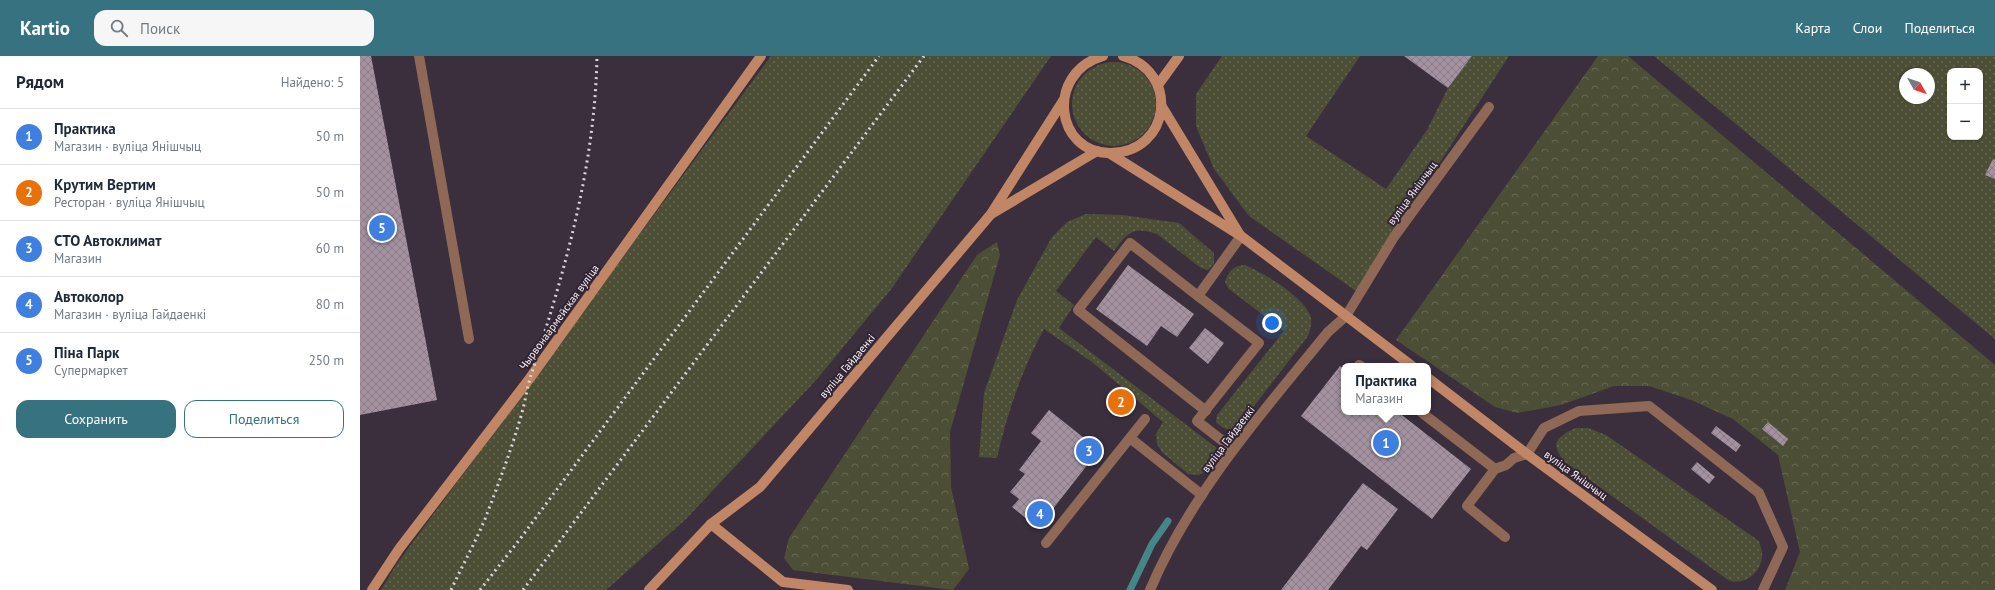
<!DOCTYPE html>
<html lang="ru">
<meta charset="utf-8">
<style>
:root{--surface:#fff;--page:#f6f6f7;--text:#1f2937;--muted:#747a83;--line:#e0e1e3;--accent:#367280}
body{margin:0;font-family:"PT Sans",sans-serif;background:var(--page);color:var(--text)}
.controls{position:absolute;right:12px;top:12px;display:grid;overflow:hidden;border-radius:8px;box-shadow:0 1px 3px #0004}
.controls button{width:36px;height:36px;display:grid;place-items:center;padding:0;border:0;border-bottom:1px solid var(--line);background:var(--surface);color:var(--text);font:20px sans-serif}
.compass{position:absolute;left:1539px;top:12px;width:36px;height:36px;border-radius:50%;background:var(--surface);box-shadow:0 1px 3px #0004;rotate:130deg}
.you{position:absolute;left:912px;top:267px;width:14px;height:14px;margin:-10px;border:3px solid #fff;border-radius:50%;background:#1a73e8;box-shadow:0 0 0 6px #1a73e833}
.badge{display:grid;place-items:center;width:26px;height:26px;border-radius:50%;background:var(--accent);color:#fff;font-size:13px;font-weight:700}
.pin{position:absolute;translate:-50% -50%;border:2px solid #fff;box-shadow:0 1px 4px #0006}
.popup{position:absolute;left:981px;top:307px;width:90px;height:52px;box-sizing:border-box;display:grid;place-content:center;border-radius:8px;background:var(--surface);filter:drop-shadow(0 1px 3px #0005);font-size:13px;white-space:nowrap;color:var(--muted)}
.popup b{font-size:15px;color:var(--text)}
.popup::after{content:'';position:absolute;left:50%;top:100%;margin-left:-8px;border:8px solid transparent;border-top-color:var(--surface)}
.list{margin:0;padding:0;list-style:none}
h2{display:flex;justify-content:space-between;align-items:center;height:52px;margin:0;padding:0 16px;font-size:17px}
h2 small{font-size:13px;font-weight:400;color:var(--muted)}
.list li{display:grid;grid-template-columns:26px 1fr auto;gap:12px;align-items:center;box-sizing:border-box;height:56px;padding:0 16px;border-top:1px solid var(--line)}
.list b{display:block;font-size:15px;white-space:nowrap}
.list p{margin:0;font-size:13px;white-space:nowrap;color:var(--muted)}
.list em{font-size:13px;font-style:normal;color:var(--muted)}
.actions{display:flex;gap:8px;padding:12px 16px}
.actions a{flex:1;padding:9px 0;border:1px solid var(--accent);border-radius:12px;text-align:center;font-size:14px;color:var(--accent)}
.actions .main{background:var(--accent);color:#fff}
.icon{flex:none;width:22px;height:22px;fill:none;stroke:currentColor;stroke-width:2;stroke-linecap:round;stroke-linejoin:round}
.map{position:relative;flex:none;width:1635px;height:534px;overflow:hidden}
header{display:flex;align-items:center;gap:24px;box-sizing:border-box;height:56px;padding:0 20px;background:var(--accent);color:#fff}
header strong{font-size:19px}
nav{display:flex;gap:22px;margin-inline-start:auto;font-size:14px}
.search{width:280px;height:36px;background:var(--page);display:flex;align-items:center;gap:10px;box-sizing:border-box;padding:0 14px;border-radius:12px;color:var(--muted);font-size:15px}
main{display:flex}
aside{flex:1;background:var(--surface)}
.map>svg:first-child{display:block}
</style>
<header>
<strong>Kartio</strong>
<div class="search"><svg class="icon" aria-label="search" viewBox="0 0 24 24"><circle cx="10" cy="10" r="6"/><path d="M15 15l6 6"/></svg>Поиск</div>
<nav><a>Карта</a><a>Слои</a><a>Поделиться</a></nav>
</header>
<main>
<aside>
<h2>Рядом<small>Найдено: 5</small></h2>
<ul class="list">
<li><span class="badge" style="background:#3f7fe0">1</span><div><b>Практика</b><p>Магазин · вуліца Янішчыц</p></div><em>50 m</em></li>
<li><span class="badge" style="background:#e8710a">2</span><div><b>Крутим Вертим</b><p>Ресторан · вуліца Янішчыц</p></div><em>50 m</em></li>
<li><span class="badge" style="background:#3f7fe0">3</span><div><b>СТО Автоклимат</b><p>Магазин</p></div><em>60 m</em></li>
<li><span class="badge" style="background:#3f7fe0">4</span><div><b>Автоколор</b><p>Магазин · вуліца Гайдаенкі</p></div><em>80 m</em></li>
<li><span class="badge" style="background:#3f7fe0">5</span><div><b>Піна Парк</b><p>Супермаркет</p></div><em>250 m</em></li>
</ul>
<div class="actions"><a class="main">Сохранить</a><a>Поделиться</a></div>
</aside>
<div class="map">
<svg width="1635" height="534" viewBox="0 0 1635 534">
<defs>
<pattern id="grass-dots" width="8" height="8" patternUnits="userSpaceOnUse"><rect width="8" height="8" fill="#4c4f35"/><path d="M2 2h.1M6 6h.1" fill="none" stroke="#676953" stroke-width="1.8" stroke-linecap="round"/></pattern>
<pattern id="forest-crowns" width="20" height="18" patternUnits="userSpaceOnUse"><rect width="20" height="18" fill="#4c4f35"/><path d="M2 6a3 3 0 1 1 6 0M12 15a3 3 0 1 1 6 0" fill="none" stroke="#676953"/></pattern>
<pattern id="building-cross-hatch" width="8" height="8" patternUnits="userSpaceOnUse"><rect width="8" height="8" fill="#a492a1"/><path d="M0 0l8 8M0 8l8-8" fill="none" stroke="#897c87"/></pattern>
</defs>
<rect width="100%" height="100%" fill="#3b2f3d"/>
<g fill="url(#grass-dots)" fill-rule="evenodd">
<polygon points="411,0 691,0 532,232 457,323 326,463 246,534 21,534 36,509"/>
<polygon points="862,0 1000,0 946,80 1026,133 1067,74 1088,32 1112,0 1149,0 996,235 889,160 854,113 836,70 836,38"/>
<path d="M 1294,0 L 1635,0 L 1635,283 ZM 1590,15 L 1620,15 L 1620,81 L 1590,81 ZM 1545,18 L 1569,18 L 1569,42 L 1545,42 Z"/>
<circle cx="754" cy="48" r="42"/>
<path d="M 726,158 L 762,159 L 819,167 L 854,197 L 854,208 L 848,214 L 841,212 L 797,178 C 773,170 768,176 754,195 L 736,181 L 696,235 L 714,249 L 699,272 L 862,396 L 847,415 L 839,419 L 828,418 L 802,396 L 797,388 L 796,378 L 803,366 L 732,306 L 684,273 C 662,313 647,358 637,402 L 619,401 L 624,337 L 657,244 L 692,181 L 707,166 Z"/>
<path d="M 885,209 C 903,217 939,238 949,257 C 953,264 951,272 948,280 L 877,372 C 868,375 863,373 856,366 L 857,359 L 924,275 L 869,233 L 865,226 C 869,214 873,210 885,209 Z"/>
<path d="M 1215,372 L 1228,372 L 1246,379 L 1399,485 C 1400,490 1403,496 1402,501 C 1400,518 1384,530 1368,524 L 1205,406 C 1190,388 1195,382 1215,372 Z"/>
</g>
<g fill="url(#forest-crowns)">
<polygon points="1238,0 1268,0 1635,309 1635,534 1425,534 1440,496 1418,399 1373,363 1331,344 1289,330 1254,330 1201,349 1157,357 1135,351 1036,284"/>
<polygon points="637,186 640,199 590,376 591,431 609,513 593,534 433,514 424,502 429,482 617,199"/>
</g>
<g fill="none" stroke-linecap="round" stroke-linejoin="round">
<polyline stroke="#458688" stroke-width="7" points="770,534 792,488 808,465"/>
</g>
<g fill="url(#building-cross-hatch)">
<polygon points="0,0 11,0 77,344 0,359"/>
<polygon points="1044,0 1112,0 1088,32"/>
<polygon points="1633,103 1635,104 1635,123 1625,119"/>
<polygon points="768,209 834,258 817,281 801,270 787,290 736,253"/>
<polygon points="845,272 864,287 848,308 829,292"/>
<polygon points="980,310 984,313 984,356 1038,356 1111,413 1072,463 941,360"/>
<polygon points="689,354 739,394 678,472 652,451 659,443 650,436 665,418 659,414 681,385 671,377"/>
<polygon points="1408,366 1428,383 1423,390 1402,373"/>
<polygon points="1356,370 1381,389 1376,396 1351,377"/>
<polygon points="1337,406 1355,421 1349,428 1331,413"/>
<polygon points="1003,427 1038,453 1007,494 1001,490 968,534 921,534"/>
</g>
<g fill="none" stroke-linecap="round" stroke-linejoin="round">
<g stroke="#8f6955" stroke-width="10">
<polyline points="59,0 109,283"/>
<polyline points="838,240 770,187 718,254 846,355"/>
<polyline points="999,309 1001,310"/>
<polyline points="1061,356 1135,413"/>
<polyline points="770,382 842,439"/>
<polyline points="873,393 837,365 899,287 838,240 881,180"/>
<polyline points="1145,481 1107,450 1135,413 1146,409 1154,402 1167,398 1184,372 1219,355 1289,350 1399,437 1423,491 1403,534"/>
<polyline points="686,487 785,363"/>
<path d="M 790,534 C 831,437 902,357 968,276 L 986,260 L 1034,181 L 1129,51"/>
</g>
<g stroke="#c18666" stroke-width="10">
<path d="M 743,0 C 685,17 695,98 751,97 C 811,96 820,16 763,0"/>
<polyline points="798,29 819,0"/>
<polyline points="801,49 880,179"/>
<polyline points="749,97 881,180 1052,310"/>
<polyline points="633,157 737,95"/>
<polyline points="1068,322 1167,398 1352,534"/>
<polyline points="351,468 423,526 488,534"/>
<polyline points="12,534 39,493 170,322 401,0"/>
<polyline points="289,534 351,468 400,431 631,158 703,45"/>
</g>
<g stroke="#dcd3dd" stroke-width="3" stroke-dasharray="2 4" stroke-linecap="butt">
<path d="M 91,534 C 102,510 115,487 125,463 C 138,429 151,395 161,360 C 165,347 167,332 171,319 C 205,215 235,110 237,0"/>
<polyline points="120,534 160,483 519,0"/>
<polyline points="163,534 564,0"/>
</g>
</g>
<g text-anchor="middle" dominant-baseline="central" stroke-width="4" stroke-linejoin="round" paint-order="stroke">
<g font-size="11" fill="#faf2fb" stroke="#312533">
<text transform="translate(1052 137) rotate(-54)">вуліца Янішчыц</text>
<text transform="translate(199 261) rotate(-54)">Чырвонаармейская вуліца</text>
<text transform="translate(487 310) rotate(-50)">вуліца Гайдаенкі</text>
<text transform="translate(868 383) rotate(-53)">вуліца Гайдаенкі</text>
<text transform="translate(1216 419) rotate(36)">вуліца Янішчыц</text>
</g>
</g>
</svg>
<div class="controls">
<button>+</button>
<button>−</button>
</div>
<svg class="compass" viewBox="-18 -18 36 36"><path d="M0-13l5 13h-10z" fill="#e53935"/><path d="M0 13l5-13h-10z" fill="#747a83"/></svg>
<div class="you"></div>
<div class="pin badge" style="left:1026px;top:387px;background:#3f7fe0">1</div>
<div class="popup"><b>Практика</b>Магазин</div>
<div class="pin badge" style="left:761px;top:346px;background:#e8710a">2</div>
<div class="pin badge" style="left:729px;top:395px;background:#3f7fe0">3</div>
<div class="pin badge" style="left:680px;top:458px;background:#3f7fe0">4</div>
<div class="pin badge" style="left:22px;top:172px;background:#3f7fe0">5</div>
</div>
</main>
